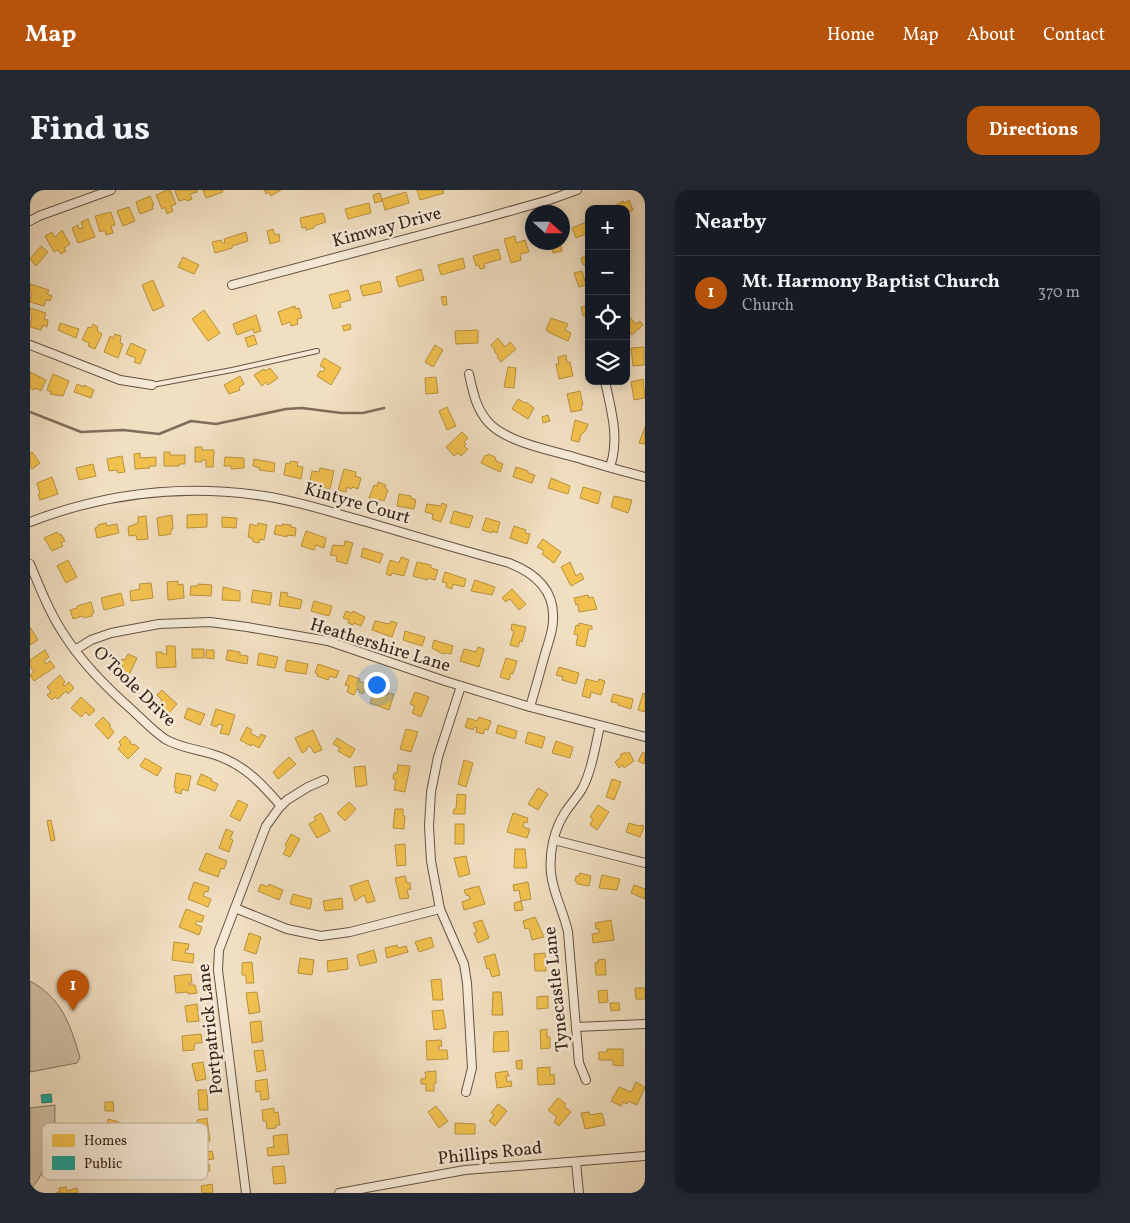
<!DOCTYPE html>
<meta charset="utf-8">
<style>
:root{--surface:#171b24;--page:#242831;--text:#f1f3f6;--muted:#9ea1a6;--line:#363941;--accent:#b45309}
body{margin:0;font-family:Vollkorn,serif;background:var(--page);color:var(--text)}
.controls{position:absolute;right:15px;top:15px;display:grid;overflow:hidden;border-radius:10px;box-shadow:0 2px 12px #0003}
.controls button{width:45px;height:45px;display:grid;place-items:center;padding:0;border:0;border-bottom:1px solid var(--line);background:var(--surface);color:var(--text);font:25px sans-serif}
.compass{position:absolute;left:495px;top:15px;width:45px;height:45px;border-radius:50%;background:var(--surface);box-shadow:0 2px 12px #0003;rotate:111deg}
.you{position:absolute;left:346px;top:494px;width:18px;height:18px;margin:-12px;border:4px solid #fff;border-radius:50%;background:#1a73e8;box-shadow:0 0 0 8px #1a73e833}
.badge{display:grid;place-items:center;width:32px;height:32px;border-radius:50%;background:var(--accent);color:#fff;font-size:16px;font-weight:700}
.pin{position:absolute;translate:-50% -41px;filter:drop-shadow(0 1px 2px #0008)}
.pin::after{content:'';position:absolute;top:26px;width:18px;height:15px;background:inherit;clip-path:polygon(0 0,100% 0,50% 100%)}
.list{margin:0;padding:0;list-style:none}
h2{display:flex;justify-content:space-between;align-items:center;height:65px;margin:0;padding:0 20px;font-size:21px}
h2 small{font-size:16px;font-weight:400;color:var(--muted)}
.list li{display:grid;grid-template-columns:32px 1fr auto;gap:15px;align-items:center;box-sizing:border-box;height:75px;padding:0 20px;border-top:1px solid var(--line)}
.list b{display:block;font-size:19px;white-space:nowrap}
.list p{margin:0;font-size:16px;white-space:nowrap;color:var(--muted)}
.list em{font-size:16px;font-style:normal;color:var(--muted)}
.icon{flex:none;width:28px;height:28px;fill:none;stroke:currentColor;stroke-width:2;stroke-linecap:round;stroke-linejoin:round}
.map{position:relative;flex:none;width:615px;height:1003px;overflow:hidden;border-radius:15px}
header{display:flex;align-items:center;gap:30px;box-sizing:border-box;height:70px;padding:0 25px;background:var(--accent);color:#fff}
header strong{font-size:24px}
nav{display:flex;gap:28px;margin-inline-start:auto;font-size:18px}
.intro{display:flex;align-items:center;justify-content:space-between;box-sizing:border-box;height:120px;padding:0 30px}
h1{margin:0;font-size:35px}
.button{padding:12px 22px;border-radius:15px;background:var(--accent);color:#fff;font-size:18px;font-weight:700}
main{display:flex;gap:30px;padding:0 30px}
aside{flex:1;background:var(--surface);border-radius:15px;box-shadow:0 2px 12px #0003}
.map>svg:first-child{display:block}
</style>
<header>
<strong>Map</strong>
<nav><a>Home</a><a>Map</a><a>About</a><a>Contact</a></nav>
</header>
<div class="intro"><h1>Find us</h1><a class="button">Directions</a></div>
<main>
<div class="map">
<svg width="615" height="1003" viewBox="0 0 615 1003">
<rect width="100%" height="100%" fill="#f1dfc1"/>
<filter id="stains"><feTurbulence type="fractalNoise" baseFrequency=".004" numOctaves="4"/><feColorMatrix values="0 0 0 0 .2 0 0 0 0 .09 0 0 0 0 .02 0 0 0 .5 -.17"/></filter>
<radialGradient id="worn" r=".72"><stop offset=".6" stop-color="#630" stop-opacity="0"/><stop offset="1" stop-color="#630" stop-opacity=".3"/></radialGradient>
<g fill="#d1bfa4" stroke="#83715e">
<path d="M 0,791 C 32,808 41,836 50,868 L 47,873 L 0,882 Z"/>
<path d="M 25,915 C 25,949 23,973 0,1000 L 0,918 Z"/>
</g>
<g fill="#f2c14e" stroke="#b9923e">
<polygon points="137,0 140,0 146,14 141,16 143,21 137,24 135,17 132,19 126,5"/>
<polygon points="147,0 167,0 167,2 160,4 162,9 157,11 156,9 149,11 145,1"/>
<polygon points="173,0 192,0 193,2 176,8"/>
<polygon points="234,0 251,0 241,6 239,2 236,4"/>
<polygon points="387,0 413,0 414,3 390,10"/>
<polygon points="376,2 379,13 355,20 352,9"/>
<polygon points="350,3 352,11 345,13 343,5"/>
<polygon points="120,6 124,15 122,15 123,19 110,24 106,12"/>
<polygon points="599,10 603,20 596,24 596,19 582,19 585,17 584,16 593,11 594,13"/>
<polygon points="339,13 341,23 318,29 315,19"/>
<polygon points="99,17 105,31 93,36 87,21"/>
<polygon points="81,22 85,35 81,36 83,43 76,45 75,40 70,42 65,26"/>
<polygon points="293,23 296,32 284,36 284,38 276,40 276,37 272,38 270,28"/>
<polygon points="58,29 65,47 48,53 42,38 48,35 49,39 53,38 51,32"/>
<polygon points="559,31 559,43 546,48 542,38"/>
<polygon points="243,39 245,45 249,44 250,51 240,54 237,41"/>
<polygon points="32,40 40,54 34,58 36,61 31,64 28,60 24,62 15,46 22,42 25,47"/>
<polygon points="216,42 218,51 202,56 202,58 185,63 182,52 191,50 192,53 195,53 194,49"/>
<polygon points="485,46 486,53 495,50 499,62 490,64 491,70 481,73 474,49"/>
<polygon points="509,52 530,52 532,61 523,63 521,55 511,58"/>
<polygon points="11,56 18,62 6,76 0,69"/>
<polygon points="468,59 471,69 454,74 455,78 450,79 449,75 446,76 443,66"/>
<polygon points="556,66 558,74 553,75 551,68"/>
<polygon points="153,67 169,75 164,84 148,77"/>
<polygon points="433,68 435,78 411,85 408,75"/>
<polygon points="391,79 394,90 369,97 366,87"/>
<polygon points="552,81 556,95 549,97 544,83"/>
<polygon points="123,90 134,116 123,121 112,95"/>
<polygon points="350,91 352,102 333,106 330,96"/>
<polygon points="0,94 19,100 17,104 22,106 20,111 16,110 14,116 0,112 2,103 0,102"/>
<polygon points="318,100 321,110 310,113 311,117 303,119 299,105"/>
<polygon points="416,106 417,115 413,115 411,107"/>
<polygon points="265,116 265,119 269,118 272,128 267,129 268,134 261,136 260,132 252,135 248,122"/>
<polygon points="559,116 559,124 553,126 551,117"/>
<polygon points="0,118 16,123 14,129 18,130 17,137 13,135 11,140 0,137 2,125 0,124"/>
<polygon points="174,120 190,143 178,151 162,129"/>
<polygon points="596,123 606,134 610,131 613,135 602,145 596,137"/>
<polygon points="226,125 231,141 224,143 223,139 207,145 203,134"/>
<polygon points="521,128 538,134 535,140 541,143 538,151 518,142 518,141 516,140"/>
<polygon points="30,133 49,139 46,148 28,140"/>
<polygon points="63,134 68,137 67,140 72,144 65,159 58,156 59,153 52,150 58,137 61,138"/>
<polygon points="320,134 321,139 314,141 312,136"/>
<polygon points="448,140 448,153 426,154 425,141"/>
<polygon points="85,144 91,146 90,153 93,154 88,168 74,162 80,146 83,148"/>
<polygon points="224,145 227,154 218,157 215,148"/>
<polygon points="468,148 475,157 480,152 486,159 471,172 467,167 468,166 464,161 465,160 461,155"/>
<polygon points="101,153 116,160 110,174 104,172 106,168 96,164"/>
<polygon points="405,155 413,160 403,177 395,172"/>
<polygon points="614,157 614,175 603,176 601,158"/>
<polygon points="536,165 537,172 540,172 543,186 529,189 526,174 529,174 528,167"/>
<polygon points="294,168 311,178 301,195 287,186 290,181 293,182 295,178 290,176"/>
<polygon points="478,177 486,178 484,198 474,197"/>
<polygon points="240,178 248,188 238,195 236,192 232,196 224,185 234,179 235,181"/>
<polygon points="0,182 16,190 11,201 5,198 4,200 0,198"/>
<polygon points="23,184 39,191 33,206 20,204 21,202 17,200"/>
<polygon points="210,186 214,194 209,197 210,200 199,204 194,195"/>
<polygon points="406,187 408,203 396,204 395,188"/>
<polygon points="613,189 615,208 604,210 601,192"/>
<polygon points="47,194 54,197 54,195 64,200 61,208 44,202"/>
<polygon points="550,201 553,215 551,215 552,220 541,222 537,204"/>
<polygon points="488,209 495,213 496,212 504,218 498,229 482,219"/>
<polygon points="417,217 426,236 417,240 409,221"/>
<polygon points="518,225 520,231 513,233 512,227"/>
<polygon points="545,230 558,234 556,240 551,245 549,252 541,250"/>
<polygon points="615,237 615,254 609,253"/>
<polygon points="432,242 438,248 434,252 436,254 434,256 438,259 431,266 428,263 424,266 416,257"/>
<polygon points="165,257 172,257 172,260 184,260 183,277 176,277 176,270 172,270 172,272 165,272"/>
<polygon points="2,262 10,273 2,279 0,276 0,263"/>
<polygon points="134,262 140,262 140,265 155,265 155,274 149,274 149,276 134,276"/>
<polygon points="110,263 110,268 126,267 126,276 119,276 120,278 105,279 104,264"/>
<polygon points="458,264 465,267 466,271 473,274 470,282 451,273 455,265 457,266"/>
<polygon points="92,266 95,282 88,283 87,280 79,281 77,269"/>
<polygon points="195,267 214,268 214,278 201,279 201,276 194,276"/>
<polygon points="224,269 245,273 244,282 229,280 230,278 223,276"/>
<polygon points="260,271 268,272 267,276 273,277 271,289 254,285 256,273 260,274"/>
<polygon points="63,274 66,286 49,290 46,278"/>
<polygon points="486,277 498,281 498,283 505,285 502,293 483,287"/>
<polygon points="290,278 304,281 300,299 285,296 286,292 280,291 282,281 289,282"/>
<polygon points="314,279 326,282 325,286 331,288 328,299 322,297 321,299 317,297 316,302 308,300"/>
<polygon points="22,287 28,304 10,310 8,304 10,303 7,293"/>
<polygon points="521,288 540,296 538,304 518,298"/>
<polygon points="348,292 356,295 355,298 358,300 354,311 350,309 350,312 339,308 344,295 347,296"/>
<polygon points="553,297 571,302 568,314 550,308"/>
<polygon points="369,304 381,306 381,308 386,310 384,319 367,316"/>
<polygon points="584,306 602,310 598,323 581,317"/>
<polygon points="412,313 417,315 411,332 402,329 403,324 395,322 397,314 411,316"/>
<polygon points="424,321 443,326 439,338 420,333"/>
<polygon points="177,324 177,337 157,338 157,325"/>
<polygon points="142,325 143,339 141,339 141,344 129,346 127,328"/>
<polygon points="116,326 118,349 107,350 106,345 99,346 98,337 108,333 108,327"/>
<polygon points="192,327 207,328 206,338 192,337"/>
<polygon points="456,328 470,332 467,343 463,341 462,343 452,340"/>
<polygon points="76,333 77,336 87,334 89,343 67,348 65,338 68,337 68,335"/>
<polygon points="228,333 237,335 234,350 230,349 229,353 224,352 222,350 222,348 218,347 220,334 227,336"/>
<polygon points="252,334 261,335 261,337 266,338 265,346 257,345 257,347 244,344 246,335 252,336"/>
<polygon points="484,336 496,340 495,343 500,344 497,354 480,348"/>
<polygon points="276,341 296,348 294,358 286,355 284,360 271,356"/>
<polygon points="27,342 29,345 31,344 35,351 31,353 33,356 22,361 14,348"/>
<polygon points="513,349 531,362 524,373 512,364 514,361 507,357"/>
<polygon points="315,351 323,353 317,374 306,371 307,366 300,365 303,355 314,356"/>
<polygon points="333,358 353,364 350,373 331,367"/>
<polygon points="371,367 379,370 374,386 362,383 361,386 356,384 360,370 369,373"/>
<polygon points="38,370 47,387 36,393 27,376"/>
<polygon points="387,372 401,375 401,378 408,380 405,390 398,388 397,390 383,386"/>
<polygon points="540,372 546,386 551,383 554,389 541,396 531,377"/>
<polygon points="415,382 436,389 434,397 423,394 422,399 416,397 417,393 412,392"/>
<polygon points="445,390 465,397 462,405 441,401"/>
<polygon points="148,391 148,395 153,394 154,408 138,410 137,392"/>
<polygon points="121,393 123,408 101,411 100,401 110,399 109,394"/>
<polygon points="168,394 182,395 181,406 160,405 161,396 167,396"/>
<polygon points="193,397 210,401 210,411 192,410"/>
<polygon points="482,399 496,414 489,420 480,409 476,412 472,408"/>
<polygon points="223,400 242,403 240,415 221,412"/>
<polygon points="251,402 258,403 257,406 272,410 270,419 249,416"/>
<polygon points="91,403 94,415 74,420 71,408"/>
<polygon points="558,405 559,408 563,407 567,419 549,422 548,414 546,415 544,408"/>
<polygon points="284,411 302,416 299,426 281,421"/>
<polygon points="61,412 64,423 62,423 62,426 54,428 53,426 43,429 40,420 47,418 47,416"/>
<polygon points="316,421 322,423 323,421 335,427 331,436 324,433 323,435 318,433 319,430 313,428"/>
<polygon points="345,431 360,434 361,431 367,433 362,447 342,440"/>
<polygon points="549,433 562,436 562,439 559,439 555,457 546,455 548,445 544,444 546,435 549,436"/>
<polygon points="482,434 496,437 492,452 490,451 488,457 480,455 484,441 481,440"/>
<polygon points="0,437 8,450 0,455"/>
<polygon points="375,441 395,447 392,456 373,450"/>
<polygon points="404,450 423,456 421,464 416,463 413,464 402,458"/>
<polygon points="136,456 145,456 146,477 127,478 126,462 132,462 132,464 137,464"/>
<polygon points="448,457 454,459 449,477 430,471 434,459 446,462"/>
<rect x="162" y="459" width="12" height="9"/>
<polygon points="15,460 19,467 14,471 16,474 20,471 25,477 4,491 0,485 4,482 0,476 0,470"/>
<polygon points="176,460 184,460 184,469 176,468"/>
<polygon points="198,460 210,462 210,465 218,466 217,474 196,470"/>
<polygon points="229,463 248,467 245,478 227,475"/>
<polygon points="98,464 107,468 98,487 90,483 93,476 89,475 92,469 95,470"/>
<polygon points="476,468 487,471 483,484 481,483 479,490 470,487"/>
<polygon points="257,470 278,474 276,484 255,481"/>
<polygon points="288,474 309,481 306,488 300,486 298,490 287,486 288,484 285,483"/>
<polygon points="529,477 549,483 546,494 532,490 533,487 526,485"/>
<polygon points="30,485 35,492 33,494 34,496 39,492 44,498 38,504 36,501 28,509 25,507 22,510 17,505 21,502 17,497"/>
<polygon points="319,485 330,489 329,491 337,494 333,504 329,502 330,500 327,499 324,505 317,502 319,496 315,495"/>
<polygon points="556,489 568,492 569,489 575,491 571,505 561,502 560,508 552,506"/>
<polygon points="347,494 355,497 353,504 357,506 358,503 364,504 359,520 340,513"/>
<polygon points="132,500 147,514 139,523 129,514 132,510 127,505"/>
<polygon points="385,502 399,507 391,527 382,523 385,516 380,514"/>
<polygon points="613,503 615,504 615,522 608,520"/>
<polygon points="583,504 603,509 601,519 588,515 588,513 581,512"/>
<polygon points="51,507 65,520 59,526 56,522 51,527 41,518"/>
<polygon points="158,518 175,524 170,535 154,528"/>
<polygon points="186,519 205,525 199,545 190,543 193,535 188,534 187,537 181,535"/>
<polygon points="73,527 81,535 79,536 84,542 78,549 65,535"/>
<polygon points="449,527 461,531 458,540 455,539 453,544 446,542 447,537 444,537 443,540 435,537 438,528 447,531"/>
<polygon points="468,535 487,541 485,549 466,543"/>
<polygon points="217,537 222,540 220,543 229,548 231,544 236,546 229,558 222,554 221,556 210,550"/>
<polygon points="376,539 388,542 381,562 370,559"/>
<polygon points="283,540 292,560 284,563 280,556 276,558 277,560 272,563 265,548"/>
<polygon points="498,542 515,547 512,558 495,553"/>
<polygon points="95,546 101,552 100,553 102,555 104,554 109,558 98,569 88,559 91,555 89,552"/>
<polygon points="307,548 325,559 320,568 308,561 310,558 303,554"/>
<polygon points="526,551 543,557 540,568 522,563"/>
<polygon points="595,562 596,564 599,562 604,571 594,578 593,575 589,578 585,572 591,567 590,565"/>
<polygon points="613,562 615,563 614,574 608,571"/>
<polygon points="259,567 266,574 248,589 243,582"/>
<polygon points="115,568 132,578 127,586 110,576"/>
<polygon points="434,570 443,573 436,597 428,594"/>
<polygon points="368,575 380,576 375,602 364,600 366,590 363,589 364,583 367,583"/>
<polygon points="335,576 337,595 326,597 324,577"/>
<polygon points="146,583 161,586 158,601 152,599 151,604 145,602 146,597 144,597"/>
<polygon points="171,584 182,589 181,591 188,594 185,601 167,594"/>
<polygon points="582,589 591,592 584,610 576,607"/>
<polygon points="508,598 518,604 508,620 498,614"/>
<polygon points="427,604 436,605 435,624 423,624 424,619 426,619"/>
<polygon points="208,610 218,615 210,631 200,626"/>
<polygon points="319,612 326,619 315,631 307,623"/>
<polygon points="568,615 579,622 567,640 560,635 563,629 560,627"/>
<polygon points="365,619 373,619 373,626 375,626 374,639 363,638"/>
<polygon points="291,623 300,641 287,648 279,634 286,630 284,627"/>
<polygon points="483,623 498,628 497,633 494,632 493,637 500,639 497,648 477,642"/>
<polygon points="21,630 25,650 21,651 17,631"/>
<polygon points="599,633 609,636 613,635 614,637 610,647 596,642"/>
<rect x="425" y="634" width="9" height="20"/>
<polygon points="196,639 203,642 200,649 203,650 199,662 189,658"/>
<polygon points="261,644 270,649 260,667 253,664 257,657 255,655"/>
<polygon points="375,654 376,675 367,676 365,655"/>
<polygon points="485,659 495,659 497,678 484,678"/>
<polygon points="176,663 197,671 194,679 191,678 188,687 169,680"/>
<polygon points="436,666 440,684 429,687 424,668"/>
<polygon points="550,683 561,686 559,696 547,694 547,692 545,691 546,686 549,686"/>
<polygon points="572,685 590,689 587,700 569,698"/>
<polygon points="375,686 377,693 380,693 381,699 377,700 379,708 370,709 365,688"/>
<polygon points="338,690 345,711 337,713 334,705 325,711 320,696"/>
<polygon points="164,692 179,697 178,702 175,701 173,706 181,709 178,717 158,709"/>
<polygon points="498,692 501,709 491,711 493,720 485,721 484,713 491,711 489,700 484,701 483,695"/>
<polygon points="231,694 238,697 239,694 253,700 249,710 228,701"/>
<polygon points="604,695 615,699 615,709 601,703"/>
<polygon points="449,696 455,714 434,720 432,712 440,709 439,706 436,705 434,700"/>
<polygon points="263,704 282,709 280,719 260,714"/>
<polygon points="312,708 313,719 295,721 293,711"/>
<polygon points="156,719 174,726 172,732 167,731 165,734 172,737 169,745 149,737"/>
<polygon points="505,727 514,747 502,750 499,738 495,739 493,731"/>
<polygon points="452,730 459,748 448,753 444,743 447,742 443,733"/>
<polygon points="581,730 584,750 563,753 562,744 569,743 569,739 566,739 565,733"/>
<polygon points="219,743 231,747 226,764 214,760"/>
<polygon points="401,747 404,757 389,762 385,752"/>
<polygon points="144,752 159,754 158,760 156,759 155,763 164,764 163,773 142,770"/>
<polygon points="367,755 368,758 376,756 378,762 357,768 355,758"/>
<polygon points="344,760 347,772 330,776 327,765"/>
<polygon points="515,763 516,781 505,781 504,764"/>
<polygon points="465,764 470,785 462,787 459,778 457,779 454,767"/>
<polygon points="270,768 284,770 282,785 268,783"/>
<polygon points="317,768 318,779 298,782 297,771"/>
<polygon points="575,769 576,785 566,785 565,773 568,773 568,770"/>
<polygon points="222,772 224,793 216,793 216,785 212,785 212,773"/>
<polygon points="161,784 162,793 159,793 159,795 165,795 167,803 158,804 158,802 146,803 144,786"/>
<polygon points="411,789 413,810 403,810 401,790"/>
<polygon points="605,798 615,798 615,809 606,809"/>
<polygon points="577,800 578,812 569,813 568,801"/>
<polygon points="227,802 230,822 219,824 216,803"/>
<polygon points="463,802 471,802 473,825 462,825"/>
<polygon points="518,806 518,818 507,819 507,807"/>
<polygon points="580,813 589,813 590,820 581,821"/>
<polygon points="167,814 169,831 157,832 155,816"/>
<polygon points="413,820 416,838 404,840 402,821"/>
<polygon points="231,831 233,851 222,853 220,832"/>
<polygon points="517,839 517,847 520,847 520,858 511,859 510,840"/>
<polygon points="478,841 479,861 463,862 464,842"/>
<polygon points="171,844 172,853 165,853 164,860 153,861 152,846"/>
<polygon points="411,850 412,856 409,856 409,860 417,860 418,869 397,870 396,851"/>
<polygon points="577,859 593,859 593,876 583,875 583,870 569,870 569,862 577,862"/>
<polygon points="233,860 236,880 227,882 224,861"/>
<polygon points="492,870 492,879 487,879 486,871"/>
<polygon points="173,872 176,889 166,891 162,874"/>
<polygon points="520,877 520,885 524,884 525,894 508,895 507,878"/>
<polygon points="406,881 406,893 404,893 404,901 396,901 396,894 391,894 391,889 396,888 395,882"/>
<polygon points="477,881 479,886 476,886 477,892 481,891 482,896 467,898 465,883"/>
<polygon points="237,889 239,909 231,910 230,901 226,902 225,891"/>
<polygon points="606,892 615,897 607,915 598,911 597,914 593,912 591,916 581,911 589,897 601,902"/>
<polygon points="168,900 177,900 178,920 169,920"/>
<polygon points="528,908 536,914 534,916 541,922 529,936 524,932 527,927 518,920"/>
<polygon points="75,912 83,912 84,921 75,921"/>
<polygon points="468,914 477,921 465,936 459,931 464,925 461,923"/>
<polygon points="406,916 418,931 409,938 398,922"/>
<polygon points="244,918 244,923 248,922 250,935 246,935 246,938 237,939 236,931 233,931 232,920"/>
<polygon points="559,922 560,925 572,923 575,935 555,939 551,923"/>
<polygon points="177,928 180,951 170,952 167,930"/>
<polygon points="78,929 89,932 87,940 76,937"/>
<polygon points="425,933 445,934 445,944 425,944"/>
<polygon points="257,944 259,964 238,966 237,958 244,957 243,946"/>
<polygon points="182,961 184,969 176,970 176,975 179,974 180,981 163,983 161,964"/>
<polygon points="254,976 256,993 244,994 242,977"/>
<polygon points="182,994 183,1003 172,1003 171,996"/>
<polygon points="36,997 37,1001 47,998 48,1003 26,1003 30,1001 29,998"/>
</g>
<polygon fill="#17a398" stroke="#207d72" points="21,904 22,912 12,913 11,905"/>
<g fill="none" stroke-linecap="round" stroke-linejoin="round">
<polyline stroke="#7f6d5c" stroke-width="2.5" points="0,222 51,242 93,240 129,244 161,231 186,234 256,219 272,218 311,223 333,223 354,218"/>
<g stroke="#645243" stroke-width="6">
<polyline id="lane" points="122,195 202,180 287,161"/>
</g>
<g stroke="#645243" stroke-width="10">
<g id="street">
<polyline points="0,31 9,26 81,0"/>
<polyline points="202,95 455,28 519,10 547,0"/>
<polyline points="0,155 90,190 122,195"/>
<path d="M 439,184 C 443,202 446,219 459,233 C 477,252 519,260 544,267 C 568,274 591,281 615,287"/>
<path d="M 575,191 C 581,220 590,248 580,277"/>
<path d="M 0,332 C 75,303 155,294 234,306 C 269,311 303,323 337,332 C 384,346 432,360 479,373 C 505,383 525,400 523,430 C 523,442 518,453 515,464 C 510,482 505,500 500,517"/>
<path d="M 0,374 C 10,398 20,424 35,446 C 53,474 76,497 101,519 C 112,529 123,541 135,549 C 150,558 167,559 182,564 C 213,573 231,593 251,616"/>
<polyline points="45,460 61,450 81,443 129,434 180,432 217,437 298,451 415,491 500,517 615,547"/>
<polyline points="431,496 408,567 401,602 399,636 401,671 410,719 434,774 437,793 442,878 436,902"/>
<polyline points="524,650 615,673"/>
<polyline points="205,718 257,739 291,746 320,742 410,719"/>
<polyline points="546,837 615,834"/>
<path d="M 556,890 L 549,873 L 538,742 C 534,722 523,704 521,683 C 519,662 524,639 536,621 C 541,614 547,607 552,599 C 562,580 565,557 570,536"/>
<polyline points="546,972 549,1003"/>
<polyline points="216,1003 188,780 189,760 236,636 249,618 257,610 278,597 294,590"/>
<polyline points="309,1003 435,980 615,966"/>
</g>
</g>
<use href="#lane" stroke="#f6ead7" stroke-width="4"/>
<use href="#street" stroke="#f6ead7" stroke-width="8"/>
</g>
<g text-anchor="middle" dominant-baseline="central" stroke-width="5" stroke-linejoin="round" paint-order="stroke">
<g font-size="18" fill="#352319" stroke="#f6ead7">
<text transform="translate(357 38) rotate(-15)">Kimway Drive</text>
<text transform="translate(327 314) rotate(16)">Kintyre Court</text>
<text transform="translate(350 456) rotate(17)">Heathershire Lane</text>
<text transform="translate(104 497) rotate(44)">O'Toole Drive</text>
<text transform="translate(527 799) rotate(-96)">Tynecastle Lane</text>
<text transform="translate(181 839) rotate(-96)">Portpatrick Lane</text>
<text transform="translate(460 964) rotate(-6)">Phillips Road</text>
</g>
</g>
<rect x="12" y="933" width="166" height="57" rx="8" fill="#f6ead7" stroke="#bcae9e" stroke-width="1"/>
<rect x="22" y="944" width="23" height="13" fill="#f2c14e"/>
<rect x="22" y="966" width="23" height="14" fill="#17a398"/>
<g font-size="14" fill="#352319">
<text x="54" y="955">Homes</text>
<text x="54" y="978">Public</text>
</g>
<rect width="100%" height="100%" filter="url(#stains)"/>
<rect width="100%" height="100%" fill="url(#worn)"/>
</svg>
<div class="controls">
<button>+</button>
<button>−</button>
<button><svg class="icon" aria-label="locate" viewBox="0 0 24 24"><circle cx="12" cy="12" r="6"/><path d="M12 2v4M12 18v4M2 12h4M18 12h4"/></svg></button>
<button><svg class="icon" aria-label="layers" viewBox="0 0 24 24"><path d="M12 4l9 5-9 5-9-5zM3 14l9 5 9-5"/></svg></button>
</div>
<svg class="compass" viewBox="-18 -18 36 36"><path d="M0-13l5 13h-10z" fill="#e53935"/><path d="M0 13l5-13h-10z" fill="#9ea1a6"/></svg>
<div class="you"></div>
<div class="pin badge" style="left:43px;top:821px">1</div>
</div>
<aside>
<h2>Nearby<small></small></h2>
<ul class="list">
<li><span class="badge">1</span><div><b>Mt. Harmony Baptist Church</b><p>Church</p></div><em>370 m</em></li>
</ul>
</aside>
</main>
